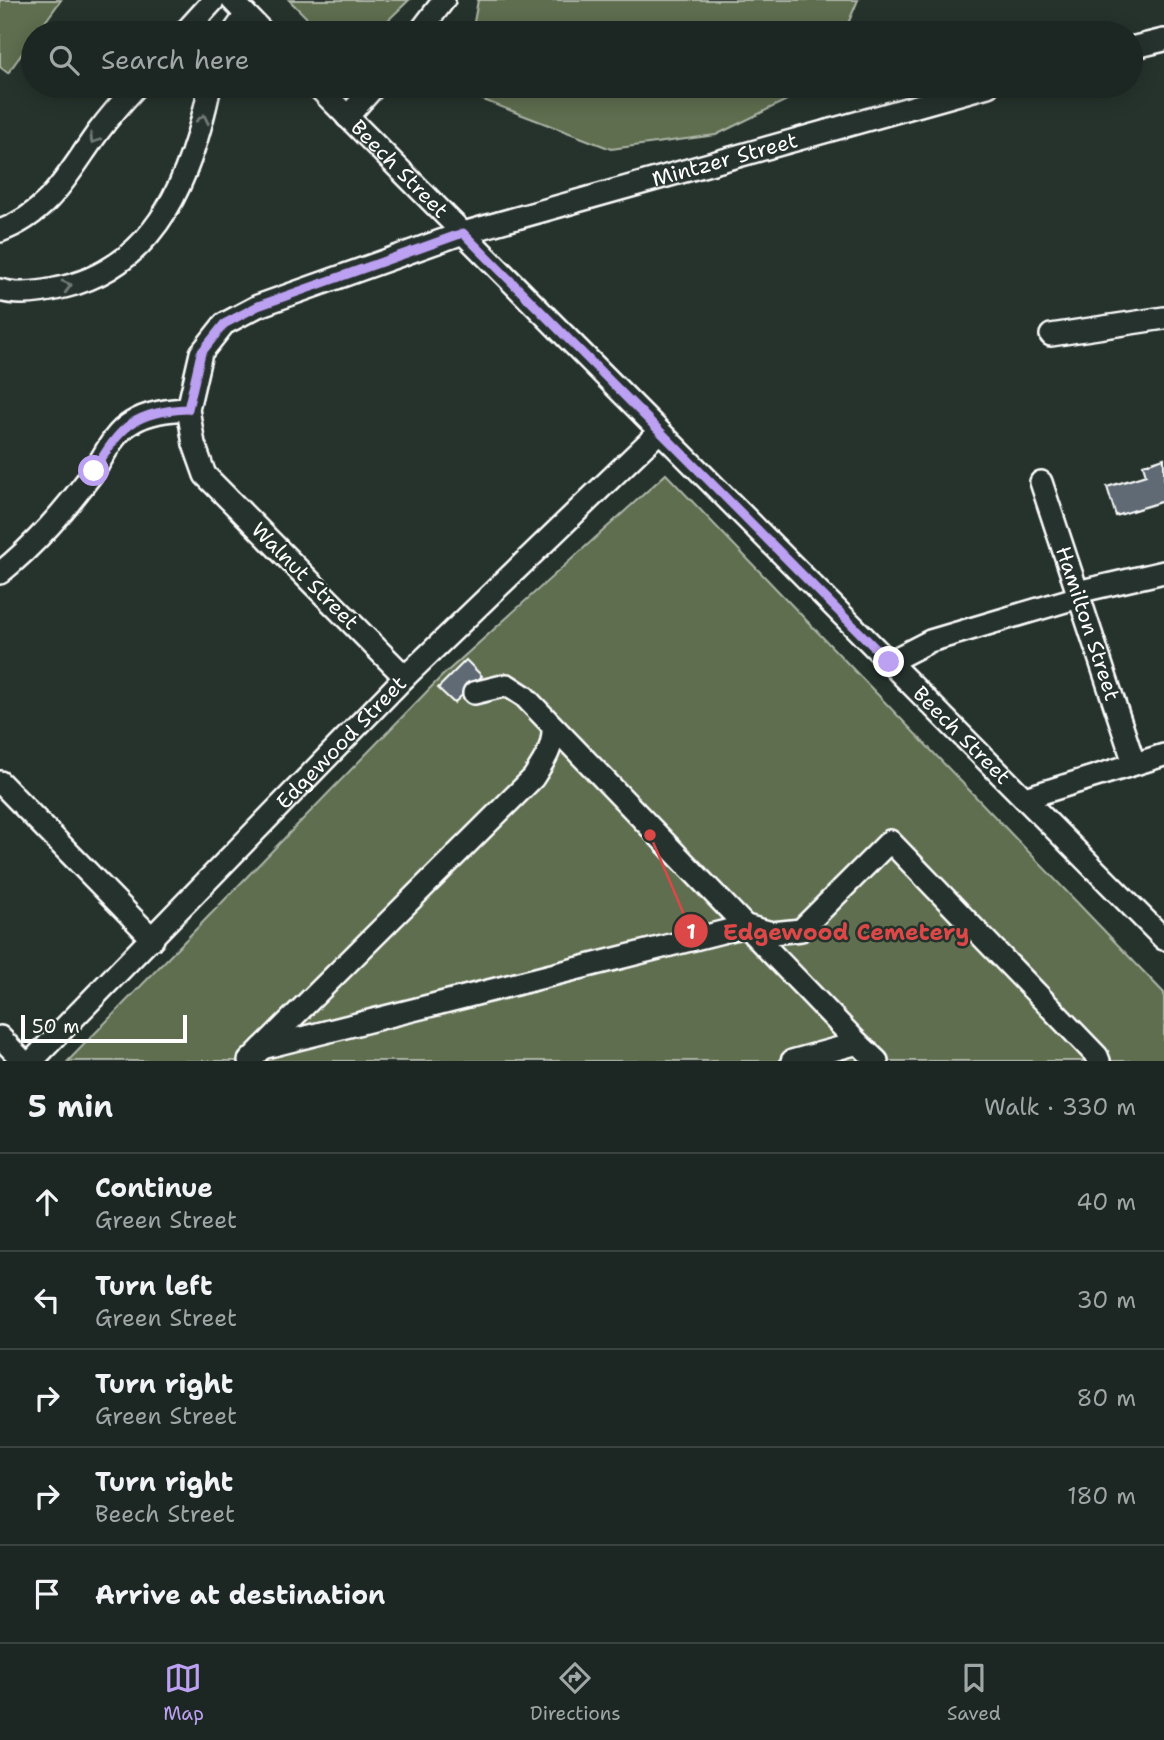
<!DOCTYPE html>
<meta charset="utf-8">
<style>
:root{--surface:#1c2622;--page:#29322f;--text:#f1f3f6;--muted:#a0a5a5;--line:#3a4340;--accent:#bca0f2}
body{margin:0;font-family:"Shantell Sans",sans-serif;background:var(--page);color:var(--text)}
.scale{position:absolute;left:21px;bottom:18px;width:166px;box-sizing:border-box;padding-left:7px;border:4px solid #fff;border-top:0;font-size:19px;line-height:24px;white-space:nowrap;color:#fff;-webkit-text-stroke:5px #26332d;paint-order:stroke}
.stop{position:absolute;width:21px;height:21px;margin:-16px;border:5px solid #bca0f2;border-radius:50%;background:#fff}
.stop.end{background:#bca0f2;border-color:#fff;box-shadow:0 2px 7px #0008}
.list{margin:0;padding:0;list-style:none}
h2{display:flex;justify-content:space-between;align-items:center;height:91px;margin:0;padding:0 28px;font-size:30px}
h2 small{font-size:23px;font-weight:400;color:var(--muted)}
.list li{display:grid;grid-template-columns:46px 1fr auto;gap:21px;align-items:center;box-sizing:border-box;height:98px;padding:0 28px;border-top:2px solid var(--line)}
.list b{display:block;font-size:26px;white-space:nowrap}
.list p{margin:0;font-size:23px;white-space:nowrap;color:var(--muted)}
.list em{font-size:23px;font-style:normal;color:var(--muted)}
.icon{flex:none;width:38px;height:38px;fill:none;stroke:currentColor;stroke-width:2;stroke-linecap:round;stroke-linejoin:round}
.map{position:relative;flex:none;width:1164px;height:1061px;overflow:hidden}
.search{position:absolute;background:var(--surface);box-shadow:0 4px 18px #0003;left:21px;right:21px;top:21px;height:77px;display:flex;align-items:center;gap:18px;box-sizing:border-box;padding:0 24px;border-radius:38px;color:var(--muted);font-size:26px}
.sheet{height:581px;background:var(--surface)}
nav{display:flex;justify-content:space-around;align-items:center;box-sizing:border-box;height:98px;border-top:2px solid var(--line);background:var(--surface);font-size:19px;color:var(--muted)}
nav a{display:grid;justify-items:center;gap:4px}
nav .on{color:var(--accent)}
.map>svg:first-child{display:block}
</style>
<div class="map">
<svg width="1164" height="1061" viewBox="0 0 1164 1061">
<rect width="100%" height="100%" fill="#26332d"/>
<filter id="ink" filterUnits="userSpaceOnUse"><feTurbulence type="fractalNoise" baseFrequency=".0143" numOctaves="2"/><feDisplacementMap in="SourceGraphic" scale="14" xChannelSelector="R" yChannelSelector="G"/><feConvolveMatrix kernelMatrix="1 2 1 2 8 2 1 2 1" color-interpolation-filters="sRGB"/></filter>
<g filter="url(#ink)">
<g fill="#5f6e50" stroke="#afb6a8" stroke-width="2">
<polygon points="0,0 61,0 37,33 33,33 33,38 8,73 0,67"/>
<polygon points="289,0 409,0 375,33 322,33"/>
<polygon points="478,0 858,0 844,33 472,33"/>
<polygon points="461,86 815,86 716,135 611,149 460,91"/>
<polygon points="666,474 1164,993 1164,1061 68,1061 441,677"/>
</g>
<g fill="#5f6a74" stroke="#fff" stroke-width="2">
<polygon points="1164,458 1164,501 1116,516 1107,487 1146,475 1143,465"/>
<polygon points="466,660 482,676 454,703 438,688"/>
</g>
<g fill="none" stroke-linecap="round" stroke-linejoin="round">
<g stroke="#fff" stroke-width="26">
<g id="minor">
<polyline points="232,0 264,33"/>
<polyline points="184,33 214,0"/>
<polyline points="233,33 246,15"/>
<polyline points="419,33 444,0"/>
<polyline points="1131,48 1164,40"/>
<path id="s1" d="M 317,86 L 1164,939"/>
<polyline points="347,117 375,86"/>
<path d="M 0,231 C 50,213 69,172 98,132 C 110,116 123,101 137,86"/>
<path d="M 0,290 C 19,296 44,292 64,287 C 160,264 192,172 210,86"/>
<polyline points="1051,335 1164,318"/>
<path id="s2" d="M 1041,482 L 1134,763"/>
<path d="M 0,573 C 36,544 64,511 92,474 C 104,457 112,434 131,423 C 148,412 169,410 188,409"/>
<polyline points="1077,592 1164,572"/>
<polyline points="889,662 930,641 1079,597"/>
<path id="s3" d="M 405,677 L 205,475 L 194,444 L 188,409 L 201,353 L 224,324 L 258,306 L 463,233 L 988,86"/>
<polyline points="474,693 507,685 524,696 858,1043"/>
<polyline points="0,782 153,939"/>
<polyline points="1025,798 1164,755"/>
<polyline points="0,1037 23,1061"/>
<polyline points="262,1048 746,926 772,933 801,930 890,841 1097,1056 1099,1061"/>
<path id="s4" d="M 32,1061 L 405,677 L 659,432"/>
<path d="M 249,1061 L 533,778 C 544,761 554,747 553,727"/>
<polyline points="792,1061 858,1043 877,1061"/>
</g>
</g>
<use href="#minor" stroke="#26332d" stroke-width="21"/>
</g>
<defs><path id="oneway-chevron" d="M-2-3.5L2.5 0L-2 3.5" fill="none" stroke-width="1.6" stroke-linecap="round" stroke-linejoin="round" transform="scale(1.75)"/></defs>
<g stroke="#727a76">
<use href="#oneway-chevron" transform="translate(203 119) rotate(-78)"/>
<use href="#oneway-chevron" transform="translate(94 139) rotate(124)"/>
<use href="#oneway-chevron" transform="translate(67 286) rotate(-15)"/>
</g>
</g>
<g fill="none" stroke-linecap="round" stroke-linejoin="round" filter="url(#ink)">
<path stroke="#bca0f2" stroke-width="9" d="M 94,471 C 120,427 134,411 188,409 L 201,353 L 224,324 L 258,306 L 463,233 L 889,662"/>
</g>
<g text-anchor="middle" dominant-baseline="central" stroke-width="5" stroke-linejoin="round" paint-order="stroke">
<g font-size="21" fill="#fff" stroke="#26332d">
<text stroke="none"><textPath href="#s3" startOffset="975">Mintzer Street</textPath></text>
<text stroke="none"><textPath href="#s1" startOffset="117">Beech Street</textPath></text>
<text transform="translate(305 576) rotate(45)">Walnut Street</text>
<text stroke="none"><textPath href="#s2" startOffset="149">Hamilton Street</textPath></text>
<text stroke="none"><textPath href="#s1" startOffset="915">Beech Street</textPath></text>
<text stroke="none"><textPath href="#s4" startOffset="444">Edgewood Street</textPath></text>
</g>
</g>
<path fill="none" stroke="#dc4848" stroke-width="2.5" d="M650 835L691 931"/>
<g fill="#dc4848" stroke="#26332d" stroke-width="2.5">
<circle cx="650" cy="835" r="7"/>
<circle cx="691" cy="931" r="18"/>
</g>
<g font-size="21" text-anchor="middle" font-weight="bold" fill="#fff">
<text x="691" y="939">1</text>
</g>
<g font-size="23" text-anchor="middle" font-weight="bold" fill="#dc4848" stroke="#26332d" stroke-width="5" stroke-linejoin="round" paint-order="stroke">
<text x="846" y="940">Edgewood Cemetery</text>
</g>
</svg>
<div class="scale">50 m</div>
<div class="stop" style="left:94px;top:471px"></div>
<div class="stop end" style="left:889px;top:662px"></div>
<div class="search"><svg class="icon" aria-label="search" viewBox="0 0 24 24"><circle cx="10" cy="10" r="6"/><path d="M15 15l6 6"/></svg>Search here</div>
</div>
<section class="sheet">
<h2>5 min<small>Walk · 330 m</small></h2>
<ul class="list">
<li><svg class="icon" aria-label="ahead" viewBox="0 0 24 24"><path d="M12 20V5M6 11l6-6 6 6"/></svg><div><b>Continue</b><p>Green Street</p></div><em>40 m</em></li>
<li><svg class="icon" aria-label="left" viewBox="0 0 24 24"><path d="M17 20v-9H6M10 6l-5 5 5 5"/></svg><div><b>Turn left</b><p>Green Street</p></div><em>30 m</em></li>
<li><svg class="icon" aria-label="right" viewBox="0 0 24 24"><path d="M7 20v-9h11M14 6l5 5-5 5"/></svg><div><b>Turn right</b><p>Green Street</p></div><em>80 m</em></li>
<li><svg class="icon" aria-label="right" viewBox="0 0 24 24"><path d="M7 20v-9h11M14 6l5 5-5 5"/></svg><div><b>Turn right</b><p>Beech Street</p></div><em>180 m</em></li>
<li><svg class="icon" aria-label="arrive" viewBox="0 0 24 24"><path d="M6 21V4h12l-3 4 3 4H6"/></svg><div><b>Arrive at destination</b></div></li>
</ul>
</section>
<nav>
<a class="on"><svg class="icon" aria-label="map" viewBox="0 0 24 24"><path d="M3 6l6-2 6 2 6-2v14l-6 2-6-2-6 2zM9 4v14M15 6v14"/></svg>Map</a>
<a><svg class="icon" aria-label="directions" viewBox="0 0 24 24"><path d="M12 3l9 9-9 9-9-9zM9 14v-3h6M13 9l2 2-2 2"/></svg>Directions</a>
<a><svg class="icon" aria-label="saved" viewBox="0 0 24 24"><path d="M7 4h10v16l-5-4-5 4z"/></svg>Saved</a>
</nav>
